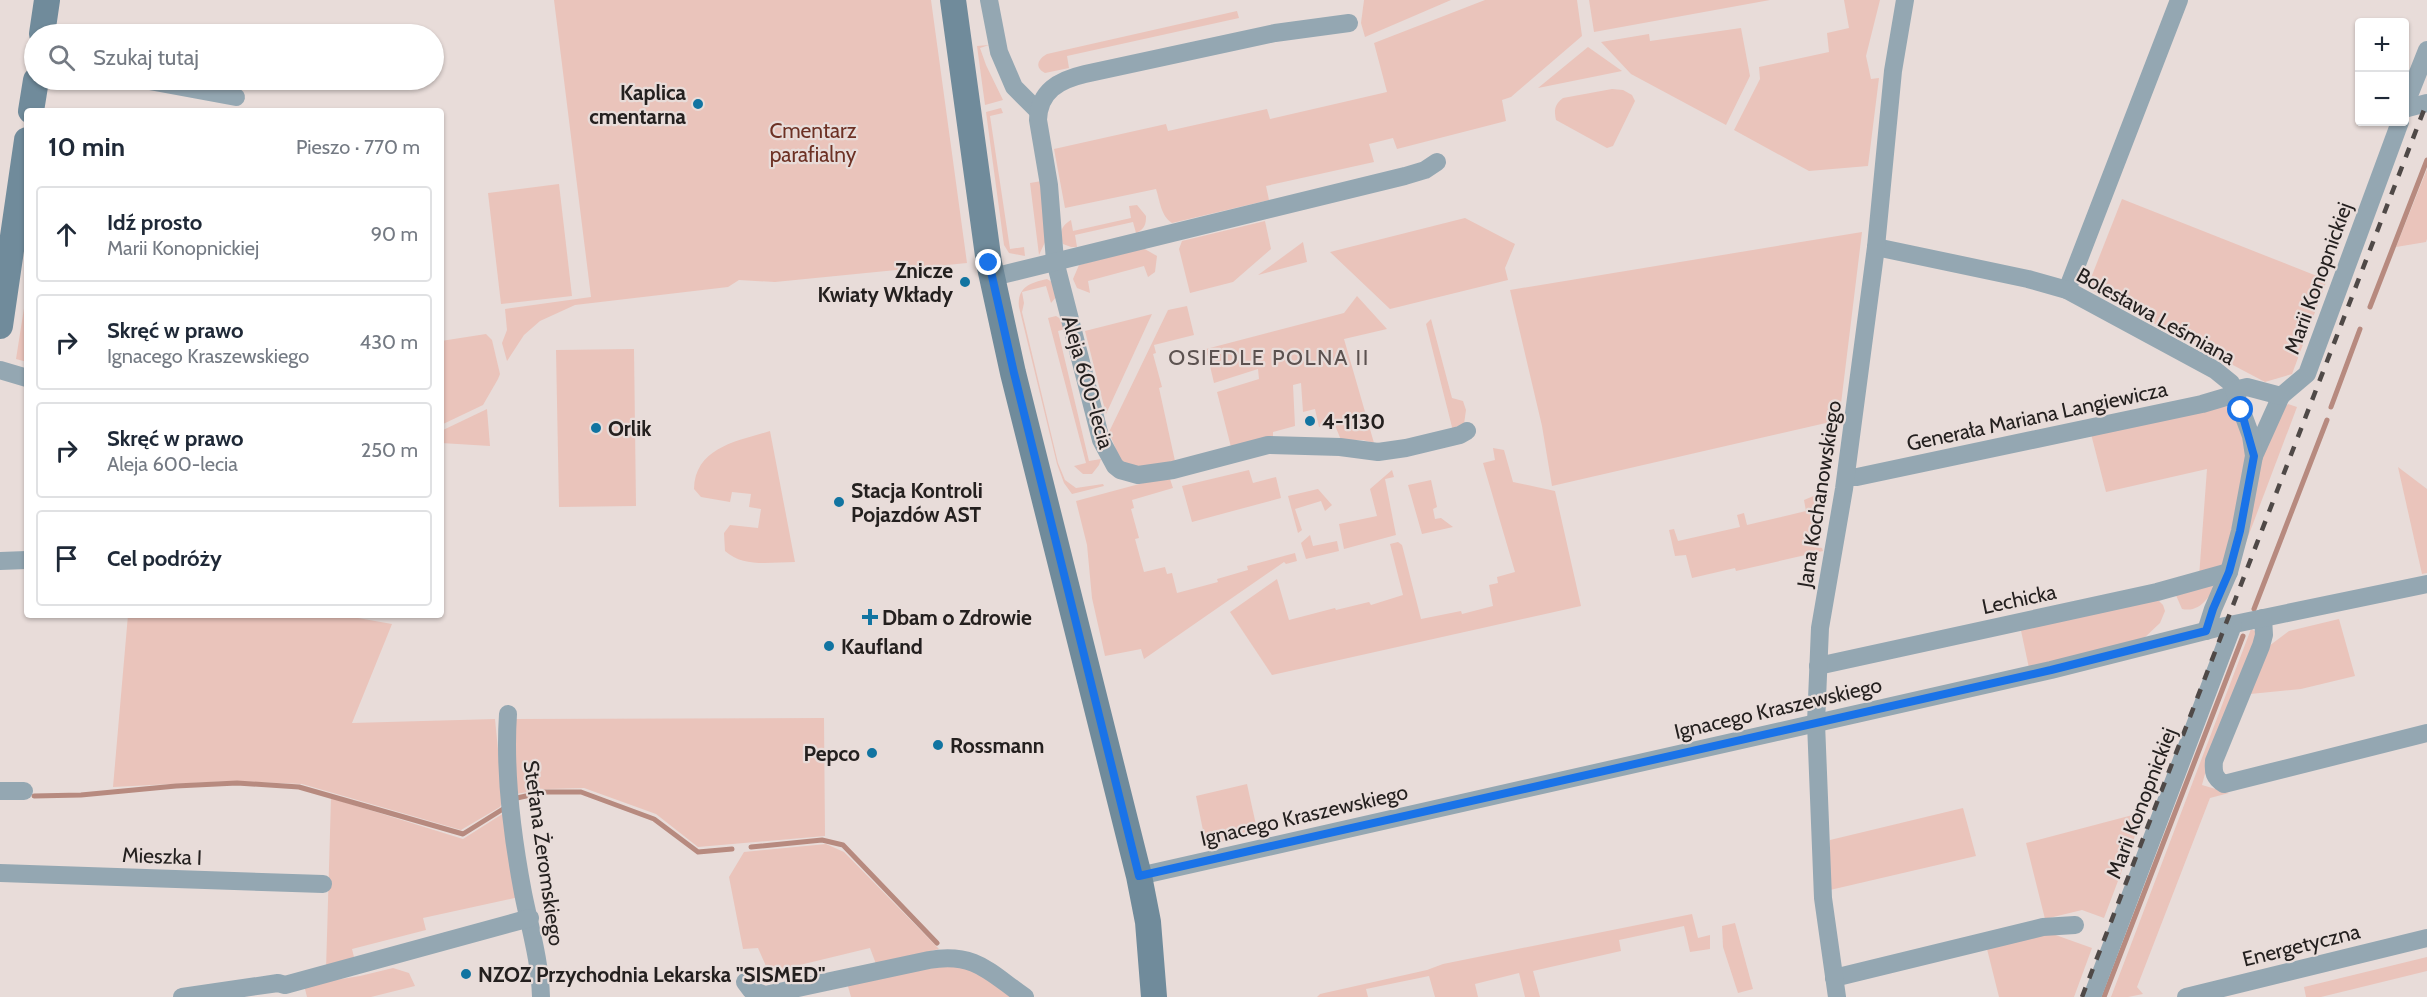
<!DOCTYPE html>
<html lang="pl">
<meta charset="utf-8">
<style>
:root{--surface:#fff;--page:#f6f6f7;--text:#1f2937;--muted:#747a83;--line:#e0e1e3}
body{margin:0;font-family:Cabin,sans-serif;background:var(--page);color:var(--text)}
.controls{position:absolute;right:18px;top:18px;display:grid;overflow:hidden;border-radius:6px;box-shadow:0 2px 4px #0004}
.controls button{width:54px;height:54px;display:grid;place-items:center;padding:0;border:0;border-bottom:2px solid var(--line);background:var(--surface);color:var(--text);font:30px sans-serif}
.stop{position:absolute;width:18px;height:18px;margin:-14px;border:4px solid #1a73e8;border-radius:50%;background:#fff}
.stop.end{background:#1a73e8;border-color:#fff;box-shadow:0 2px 6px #0008}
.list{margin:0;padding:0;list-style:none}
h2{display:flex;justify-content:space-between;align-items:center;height:78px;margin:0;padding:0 24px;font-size:26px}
h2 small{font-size:20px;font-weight:400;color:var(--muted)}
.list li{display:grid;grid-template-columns:39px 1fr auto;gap:18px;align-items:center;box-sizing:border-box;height:96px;margin:0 12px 12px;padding:0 12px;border:2px solid var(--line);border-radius:6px}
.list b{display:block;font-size:22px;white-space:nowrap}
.list p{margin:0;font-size:20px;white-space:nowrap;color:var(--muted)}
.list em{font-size:20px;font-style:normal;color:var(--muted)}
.icon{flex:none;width:33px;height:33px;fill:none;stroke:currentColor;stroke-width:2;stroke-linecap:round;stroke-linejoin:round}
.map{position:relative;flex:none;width:2427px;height:997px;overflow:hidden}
.search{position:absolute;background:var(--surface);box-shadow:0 2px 4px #0004;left:24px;top:24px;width:420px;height:66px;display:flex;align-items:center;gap:15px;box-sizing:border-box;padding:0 21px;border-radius:33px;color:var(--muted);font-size:22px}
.panel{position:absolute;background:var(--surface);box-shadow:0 2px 4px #0004;left:24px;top:108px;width:420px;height:510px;border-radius:6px}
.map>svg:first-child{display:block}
</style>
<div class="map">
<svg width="2427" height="997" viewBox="0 0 2427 997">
<rect width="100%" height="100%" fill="#e8dcd9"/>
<g fill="#eac4bb">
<polygon points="554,0 931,0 967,263 775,282 739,280 728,287 575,305 540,321 524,335 507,361 502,343 507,330 505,309 591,297"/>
<polygon points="1364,0 1451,0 1365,37 1361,23"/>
<path d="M 1485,0 L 1577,0 L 1582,36 L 1511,97 L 1502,100 L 1506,121 L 1397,149 L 1393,138 L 1369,144 L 1374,162 L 1266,186 L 1269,200 L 1172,223 C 1161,216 1160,201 1156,189 L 1065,208 L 1054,149 L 1166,124 L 1168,131 L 1267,109 L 1270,119 L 1387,92 L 1374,43 Z"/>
<polygon points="1589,0 1770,0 1594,32"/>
<polygon points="1844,0 1880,0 1866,56 1871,79 1879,78 1868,166 1809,171 1734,130 1760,79 1759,67 1829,52 1827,33 1849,28"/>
<path d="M 1237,11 L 1239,18 L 1067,56 L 1069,68 L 1045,73 C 1034,67 1038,59 1047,54 Z"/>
<polygon points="1741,28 1750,76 1726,125 1631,74 1601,42 1649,34 1650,41"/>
<polygon points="989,45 980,48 986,65 1003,100 985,105 977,46"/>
<polygon points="1588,47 1622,71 1538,88"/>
<path d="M 1612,89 L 1623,90 L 1632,95 L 1635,101 L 1613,146 L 1607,148 L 1556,120 C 1554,110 1554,105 1563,98 Z"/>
<polygon points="1001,108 1003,113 990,116 1010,249 1024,247 1025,256 1009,253 1004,245 986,112"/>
<polygon points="2427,169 2427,239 2426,242 2396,247"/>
<polygon points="1042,181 1046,240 1039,255 1030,183"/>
<polygon points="559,184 572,296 501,304 488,193"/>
<polygon points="2122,199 2327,280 2292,374 2265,382 2087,288"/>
<path d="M 1137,205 L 1146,216 C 1146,224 1145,229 1136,233 L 1133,222 L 1075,235 L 1077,247 L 1071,247 L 1063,244 C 1060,232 1060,227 1071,220 L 1073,231 L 1131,218 L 1129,206 Z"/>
<polygon points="1465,218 1515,244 1505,268 1508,280 1390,309 1330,252"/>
<polygon points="1265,221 1271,249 1233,282 1190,293 1179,249 1182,241"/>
<polygon points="1862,232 1839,420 1552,486 1542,426 1510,290"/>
<polygon points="1303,242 1307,262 1258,275"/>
<polygon points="1143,248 1157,256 1155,272 1148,277 1144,266 1088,281 1090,293 1077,288 1073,279 1079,265"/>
<path d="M 1047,279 L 1052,282 L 1057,296 L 1051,303 L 1046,286 L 1022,292 L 1024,303 L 1022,312 L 1058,463 L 1065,480 L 1076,488 L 1103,484 L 1104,486 L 1072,494 L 1064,483 L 1057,464 L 1019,307 C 1017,287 1030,283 1047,279 Z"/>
<polygon points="27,289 27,362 16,359"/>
<polygon points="1357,296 1387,329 1344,339 1374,443 1363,440 1341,440 1334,423 1319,427 1315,409 1303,412 1301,383 1293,385 1295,426 1273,432 1273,438 1231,447 1217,392 1259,379 1258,369 1214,383 1206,349 1344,313"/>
<polygon points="1187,306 1194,335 1154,345 1156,353 1153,354 1162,387 1159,388 1175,461 1138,470 1121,462 1109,432 1168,310"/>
<polygon points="1152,314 1106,414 1085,331"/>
<polygon points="1056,316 1064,321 1069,328 1058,331 1089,461 1101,459 1099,465 1092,474 1083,474 1074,466 1086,463 1048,318"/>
<polygon points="1431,319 1452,398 1463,401 1466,410 1464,424 1453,431 1426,324"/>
<polygon points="486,334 492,340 500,374 498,379 483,405 441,425 441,341"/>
<polygon points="634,349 636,506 559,507 556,350"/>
<polygon points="2288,404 2297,407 2237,566 2260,461 2284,408"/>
<polygon points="2227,406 2238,419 2247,452 2224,568 2199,577 2207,469 2106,492 2091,434"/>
<polygon points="487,409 490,446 441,443 441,431"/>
<path d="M 770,431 L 795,562 C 771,562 744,568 725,551 L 724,533 L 730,525 L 758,528 L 761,509 L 749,507 L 751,494 L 732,492 L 730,502 L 701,497 L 694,489 C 695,447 738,441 770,431 Z"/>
<polygon points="1493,448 1504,450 1513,482 1555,491 1581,606 1272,675 1230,612 1277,579 1289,620 1335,608 1336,610 1369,602 1371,605 1403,595 1390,544 1398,542 1402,545 1421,619 1461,611 1462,614 1493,606 1489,585 1498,583 1497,577 1515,572 1483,463 1495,460"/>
<polygon points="2398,467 2427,489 2427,573 2422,574"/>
<polygon points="1249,470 1253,483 1276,477 1281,498 1192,522 1182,486"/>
<polygon points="1392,470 1394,477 1385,479 1396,535 1344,549 1339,524 1377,516 1370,489"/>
<polygon points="1169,476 1173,488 1132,500 1134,508 1131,509 1139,538 1135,539 1144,572 1165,567 1167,574 1172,573 1177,593 1218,582 1217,579 1248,570 1247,566 1295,553 1297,561 1286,564 1284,562 1144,659 1141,649 1105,656 1092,598 1087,545 1076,501"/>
<polygon points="1431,480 1437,507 1433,509 1435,519 1441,518 1453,527 1422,534 1408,485"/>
<polygon points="1318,489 1332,505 1325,511 1321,501 1295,509 1302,530 1298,533 1288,496"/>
<polygon points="1816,495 1810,545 1822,548 1823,551 1736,571 1735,568 1692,578 1686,555 1675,556 1669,530 1674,529 1678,541 1740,527 1737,515 1744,513 1747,525 1806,511 1804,500"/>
<polygon points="1310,535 1313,546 1337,541 1339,551 1306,559 1301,543"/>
<path d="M 2218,581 C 2210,596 2201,613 2182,609 L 2175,593 Z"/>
<polygon points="2158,600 2163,605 2165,611 2160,623 2142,640 2029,668 2020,626"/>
<polygon points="128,615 341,615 392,624 352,723 495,719 503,801 500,807 461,830 302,784 230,781 113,787"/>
<polygon points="2339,619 2355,676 2301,689 2250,694 2269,646 2289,631"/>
<polygon points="2251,629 2255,631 2258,637 2209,759 2202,785 2229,793 2210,798 2137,987 2143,994 2128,997 2111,997"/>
<polygon points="824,718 825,836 698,847 656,814 584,788 547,789 515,794 512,719"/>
<polygon points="1247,784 1258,834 1206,845 1196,796"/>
<polygon points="331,798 463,839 507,811 519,897 423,918 426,930 352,949 355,961 326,970"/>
<polygon points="1963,808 1976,856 1830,890 1830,840"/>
<polygon points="2144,812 2104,918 2082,910 2045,919 2026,843"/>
<polygon points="826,844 844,852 939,949 876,964 870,948 775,971 766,966 758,948 743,949 729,877 744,852"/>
<polygon points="1692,914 1698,938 1710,935 1710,949 1690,952 1684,926 1619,940 1621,951 1533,971 1540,997 1525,997 1519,973 1475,984 1478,997 1435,997 1429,976 1366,989 1368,997 1317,997 1320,994 1427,970 1443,964"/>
<polygon points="1735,923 1753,989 1738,993 1723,947 1722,926"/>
<polygon points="2050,933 2092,948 2074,997 1999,997 1987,949"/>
<polygon points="2427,957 2427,971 2321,997 2306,997 2304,987"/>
<polygon points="968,964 1015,997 851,997 847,983 927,965"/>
<polygon points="393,968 409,973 415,986 371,997 307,997 304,985 360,976"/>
</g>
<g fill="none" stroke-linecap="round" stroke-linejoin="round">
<g stroke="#b78a7f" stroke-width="5">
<polyline points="2370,307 2427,160"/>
<polyline points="2331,407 2360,329"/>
<polyline points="2254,609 2327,420"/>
<polyline points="34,796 81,795 176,786 237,783 299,787 463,834 503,809"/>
<polyline points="517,798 544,792 581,792 654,819 698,852 732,849"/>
<polyline points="751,847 822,840 843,845 937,943"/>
<polyline points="2104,997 2243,636"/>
</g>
<g stroke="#94a7b2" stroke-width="18">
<polyline points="989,0 999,52 1014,87 1038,111"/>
<path d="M 1349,23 L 1275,33 L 1085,74 C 1059,80 1039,91 1038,120 L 1049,185 L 1055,261 L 1101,440 L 1115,466 L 1120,470 L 1138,475 L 1173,470 L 1268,445 L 1340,447 L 1378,452 L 1406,448 L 1460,435 L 1467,431"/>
<polyline points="144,80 236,97"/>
<polyline points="2404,108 2427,50"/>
<polyline points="2404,109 2427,103"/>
<polyline points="993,277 1405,176 1425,170 1437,162"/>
<polyline points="2067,290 2179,0"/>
<polyline points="0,370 27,378"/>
<polyline points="2254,456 2281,396"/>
<polyline points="1846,477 1857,477 2202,404 2229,396 2234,390 2231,383 2215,370 2067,290 2028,279 1876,247"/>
<polyline points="0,561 27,560"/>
<path d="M 2263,618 L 2264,635 L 2261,646 L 2214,761 C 2213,772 2214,778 2224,784 L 2427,733"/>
<polyline points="2206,631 2213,609 2229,572 2240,531 2254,456 2251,436 2234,390 2247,387 2281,396 2307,374 2400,122"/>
<polyline points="1818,666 2157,592 2229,572"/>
<path d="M 508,714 C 504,773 512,835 523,893 C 530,928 540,961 541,997"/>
<polyline points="0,791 24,791"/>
<polyline points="0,873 323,884"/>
<polyline points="1139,876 2051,670 2225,626 2427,584"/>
<polyline points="1834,978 2043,927 2075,925"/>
<path d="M 745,982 L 751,990 L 765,995 L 929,960 C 976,952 990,973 1025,997"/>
<polyline points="182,997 278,983 285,985 530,918"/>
<polyline points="1837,997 1823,898 1816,723 1820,628 1844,489 1876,247 1893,71 1905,0"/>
<polyline points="2092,997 2233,625"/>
<polyline points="2186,997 2427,938"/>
</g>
<g stroke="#708b9b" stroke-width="26">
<polyline points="953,0 989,263 1013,373 1139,876 1148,922 1154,997"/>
<polyline points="42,34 47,0"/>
<polyline points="31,111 36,80"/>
<polyline points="0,326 27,140"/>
</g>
<polyline stroke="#4f4947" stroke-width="4.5" stroke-dasharray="10 10" stroke-linecap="butt" points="2082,997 2427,102"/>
</g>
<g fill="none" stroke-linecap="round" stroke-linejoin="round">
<polyline stroke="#1a73e8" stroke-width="8" points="989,263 1014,373 1139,876 2051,670 2206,631 2213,609 2229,572 2240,531 2254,456 2241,410"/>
</g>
<g fill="#1174a1" stroke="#e8dcd9" stroke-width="2">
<circle cx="698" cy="104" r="6"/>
<circle cx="965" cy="282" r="6"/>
<circle cx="1310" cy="421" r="6"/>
<circle cx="596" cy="428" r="6"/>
<circle cx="839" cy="502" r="6"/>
<path d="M867 608h6v6h6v6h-6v6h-6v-6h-6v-6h6z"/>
<circle cx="829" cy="646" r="6"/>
<circle cx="938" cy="745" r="6"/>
<circle cx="872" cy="753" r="6"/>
<circle cx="466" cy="974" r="6"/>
</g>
<g text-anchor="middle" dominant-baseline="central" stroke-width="4.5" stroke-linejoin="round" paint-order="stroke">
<g font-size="21" font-weight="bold" fill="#24201f" stroke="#e8dcd9" text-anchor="start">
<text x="686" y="92" text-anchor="end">Kaplica<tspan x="686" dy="24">cmentarna</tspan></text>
<text x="953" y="270" text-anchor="end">Znicze<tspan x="953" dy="24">Kwiaty Wkłady</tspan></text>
<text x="1322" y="421">4-1130</text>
<text x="608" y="428">Orlik</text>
<text x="851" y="490">Stacja Kontroli<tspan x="851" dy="24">Pojazdów AST</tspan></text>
<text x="882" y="617">Dbam o Zdrowie</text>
<text x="841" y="646">Kaufland</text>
<text x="950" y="745">Rossmann</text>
<text x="860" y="753" text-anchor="end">Pepco</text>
<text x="478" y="974">NZOZ Przychodnia Lekarska "SISMED"</text>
</g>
<g font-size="21" fill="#6d3124" stroke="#e8dcd9">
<text x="813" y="130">Cmentarz<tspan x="813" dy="24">parafialny</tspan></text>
</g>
<g font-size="21" fill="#24201f" stroke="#e8dcd9">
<text transform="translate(2318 278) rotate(-70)">Marii Konopnickiej</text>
<text transform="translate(2156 316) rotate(29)">Bolesława Leśmiana</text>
<text transform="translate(1088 382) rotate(74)">Aleja 600-lecia</text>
<text transform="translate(2037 416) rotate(-12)">Generała Mariana Langiewicza</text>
<text transform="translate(1819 494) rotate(-81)">Jana Kochanowskiego</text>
<text transform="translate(2019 599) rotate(-12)">Lechicka</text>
<text transform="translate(1778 708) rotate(-13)">Ignacego Kraszewskiego</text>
<text transform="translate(2141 803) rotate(-69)">Marii Konopnickiej</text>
<text transform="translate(1304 815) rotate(-13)">Ignacego Kraszewskiego</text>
<text transform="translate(544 853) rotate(82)">Stefana Żeromskiego</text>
<text transform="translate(162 856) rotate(2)">Mieszka I</text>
<text transform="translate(2301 945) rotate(-14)">Energetyczna</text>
</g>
<g font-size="22" letter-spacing="1.5" fill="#5c5250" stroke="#e8dcd9">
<text x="1269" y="357">OSIEDLE POLNA II</text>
</g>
</g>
</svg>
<div class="controls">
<button>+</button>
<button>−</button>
</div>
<div class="stop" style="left:2241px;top:410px"></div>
<div class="stop end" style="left:989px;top:263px"></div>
<div class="search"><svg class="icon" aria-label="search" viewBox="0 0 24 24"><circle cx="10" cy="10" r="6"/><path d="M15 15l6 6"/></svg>Szukaj tutaj</div>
<section class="panel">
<h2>10 min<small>Pieszo · 770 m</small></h2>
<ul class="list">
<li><svg class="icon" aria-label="ahead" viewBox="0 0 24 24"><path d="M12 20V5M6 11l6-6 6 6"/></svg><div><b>Idź prosto</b><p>Marii Konopnickiej</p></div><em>90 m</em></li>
<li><svg class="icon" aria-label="right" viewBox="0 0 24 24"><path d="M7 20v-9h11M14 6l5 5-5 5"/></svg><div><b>Skręć w prawo</b><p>Ignacego Kraszewskiego</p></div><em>430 m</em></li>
<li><svg class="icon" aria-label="right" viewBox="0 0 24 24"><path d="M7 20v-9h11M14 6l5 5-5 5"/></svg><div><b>Skręć w prawo</b><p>Aleja 600-lecia</p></div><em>250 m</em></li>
<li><svg class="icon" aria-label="arrive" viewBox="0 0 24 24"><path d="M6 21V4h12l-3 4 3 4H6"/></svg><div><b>Cel podróży</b></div></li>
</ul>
</section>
</div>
